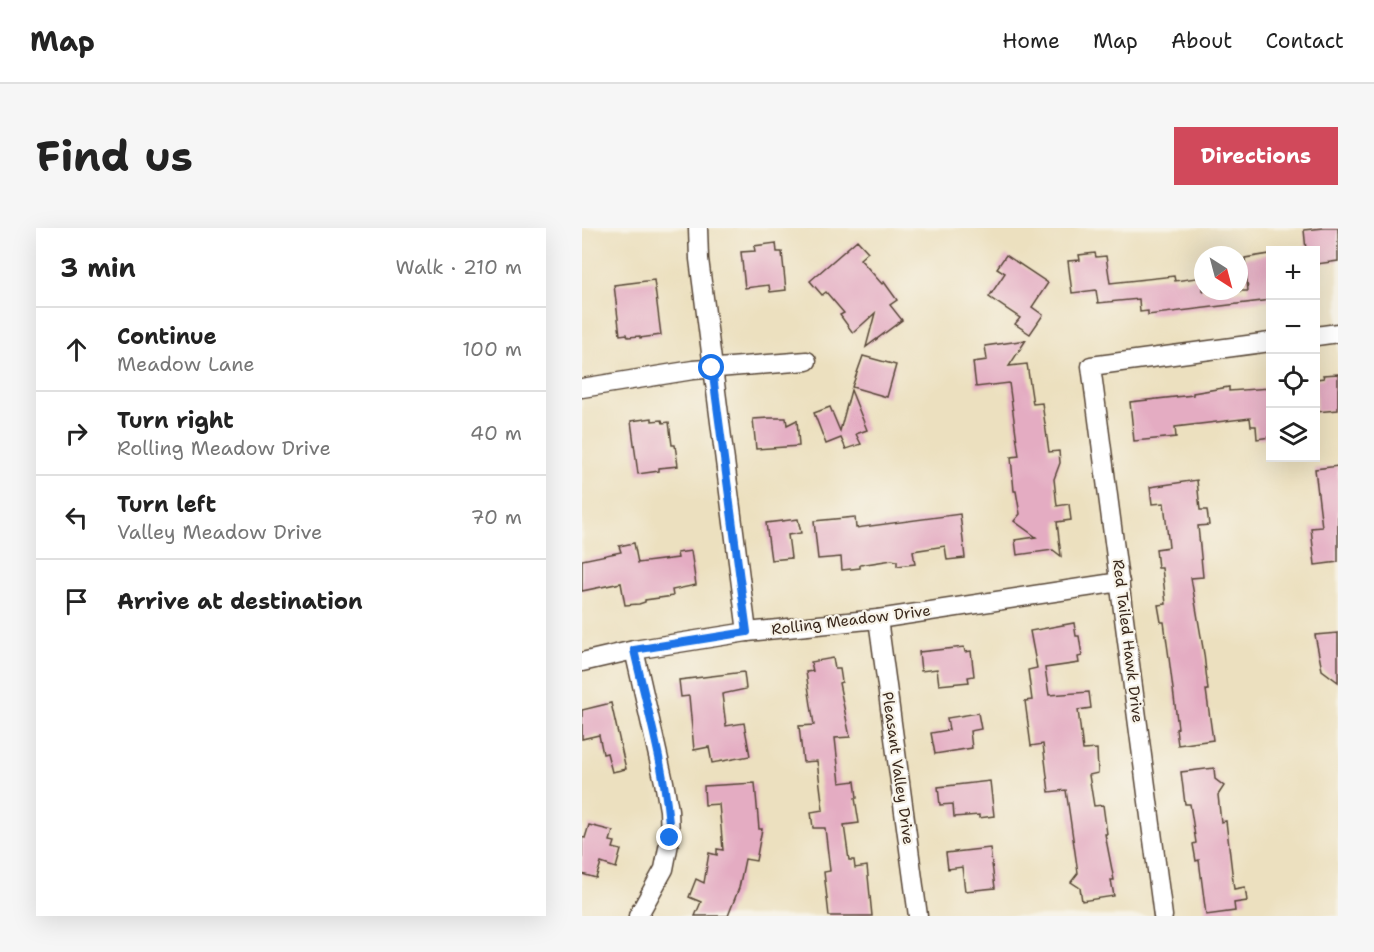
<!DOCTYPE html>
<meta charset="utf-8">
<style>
:root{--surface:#fff;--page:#f6f6f6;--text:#222;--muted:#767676;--line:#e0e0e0;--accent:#d1495b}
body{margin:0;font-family:"Shantell Sans",sans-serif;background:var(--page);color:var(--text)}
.controls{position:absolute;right:18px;top:18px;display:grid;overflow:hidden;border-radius:0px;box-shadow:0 6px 24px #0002}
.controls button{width:54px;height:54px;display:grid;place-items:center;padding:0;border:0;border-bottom:2px solid var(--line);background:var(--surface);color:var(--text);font:30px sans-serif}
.compass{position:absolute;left:612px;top:18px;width:54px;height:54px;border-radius:50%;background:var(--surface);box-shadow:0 6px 24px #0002;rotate:144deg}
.stop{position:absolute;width:18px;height:18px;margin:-14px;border:4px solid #1a73e8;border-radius:50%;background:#fff}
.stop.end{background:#1a73e8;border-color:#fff;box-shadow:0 2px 6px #0008}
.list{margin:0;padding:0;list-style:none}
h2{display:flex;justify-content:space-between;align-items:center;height:78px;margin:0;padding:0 24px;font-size:26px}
h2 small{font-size:20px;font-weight:400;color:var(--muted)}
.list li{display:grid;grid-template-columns:39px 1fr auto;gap:18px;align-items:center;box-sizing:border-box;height:84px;padding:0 24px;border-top:2px solid var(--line)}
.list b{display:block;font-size:22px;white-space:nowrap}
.list p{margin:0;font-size:20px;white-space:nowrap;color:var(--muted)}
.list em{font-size:20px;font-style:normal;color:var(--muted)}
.icon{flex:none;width:33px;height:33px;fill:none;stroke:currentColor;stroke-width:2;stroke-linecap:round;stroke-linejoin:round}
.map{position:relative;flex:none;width:756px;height:688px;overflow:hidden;border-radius:0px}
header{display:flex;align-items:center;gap:36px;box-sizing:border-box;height:84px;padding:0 30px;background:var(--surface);border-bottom:2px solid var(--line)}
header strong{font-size:28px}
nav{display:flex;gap:33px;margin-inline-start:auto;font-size:21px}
.intro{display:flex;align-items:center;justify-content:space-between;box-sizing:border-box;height:144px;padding:0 36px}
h1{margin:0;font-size:42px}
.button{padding:15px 27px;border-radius:0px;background:var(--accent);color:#fff;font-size:21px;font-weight:700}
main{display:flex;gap:36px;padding:0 36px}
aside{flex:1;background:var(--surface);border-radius:0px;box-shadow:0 6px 24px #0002}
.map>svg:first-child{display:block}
</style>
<header>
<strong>Map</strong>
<nav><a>Home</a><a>Map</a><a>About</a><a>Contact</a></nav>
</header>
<div class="intro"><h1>Find us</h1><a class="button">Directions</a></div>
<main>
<aside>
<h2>3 min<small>Walk · 210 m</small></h2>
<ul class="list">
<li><svg class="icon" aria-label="ahead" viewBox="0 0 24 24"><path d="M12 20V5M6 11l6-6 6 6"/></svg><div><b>Continue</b><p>Meadow Lane</p></div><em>100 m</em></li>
<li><svg class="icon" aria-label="right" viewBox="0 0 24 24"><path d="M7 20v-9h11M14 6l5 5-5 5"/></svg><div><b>Turn right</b><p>Rolling Meadow Drive</p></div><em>40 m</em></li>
<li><svg class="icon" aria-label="left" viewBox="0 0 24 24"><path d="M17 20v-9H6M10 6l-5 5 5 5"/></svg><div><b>Turn left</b><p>Valley Meadow Drive</p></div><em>70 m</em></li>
<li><svg class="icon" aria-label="arrive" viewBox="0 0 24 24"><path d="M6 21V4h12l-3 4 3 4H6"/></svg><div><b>Arrive at destination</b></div></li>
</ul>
</aside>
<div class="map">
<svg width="756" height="688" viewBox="0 0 756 688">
<rect width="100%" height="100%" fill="#f7f3e8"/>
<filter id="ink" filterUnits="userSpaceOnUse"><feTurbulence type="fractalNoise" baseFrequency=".0167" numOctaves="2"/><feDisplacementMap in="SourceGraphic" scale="12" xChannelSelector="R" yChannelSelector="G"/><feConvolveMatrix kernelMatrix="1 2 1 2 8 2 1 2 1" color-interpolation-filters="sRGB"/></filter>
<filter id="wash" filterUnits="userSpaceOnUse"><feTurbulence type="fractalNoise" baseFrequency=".008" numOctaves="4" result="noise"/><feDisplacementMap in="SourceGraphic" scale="24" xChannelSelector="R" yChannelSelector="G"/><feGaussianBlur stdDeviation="1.35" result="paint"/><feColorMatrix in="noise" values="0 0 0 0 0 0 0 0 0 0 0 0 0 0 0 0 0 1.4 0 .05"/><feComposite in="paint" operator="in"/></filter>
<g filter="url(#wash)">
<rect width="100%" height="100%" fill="#ece0bf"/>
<g id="blocks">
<g fill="#e4acc2">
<polygon points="742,0 756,0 756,33 735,36 734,22 724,22 722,2"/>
<polygon points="275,12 286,24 278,31 300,56 302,54 315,72 308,77 320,92 284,119 293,85 271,105 258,87 262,85 244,64 240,67 228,53"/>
<polygon points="194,15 195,24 200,24 204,62 188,64 187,57 163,60 159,24 173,23 172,18"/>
<polygon points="513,25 514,29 524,28 528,55 592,48 593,53 621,49 621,63 666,63 663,30 688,26 688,72 566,87 566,83 558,84 557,71 516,75 514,62 490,65 486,33 498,32 497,27"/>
<polygon points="424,27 466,55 450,79 461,87 448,106 433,96 438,90 407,69 423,45 415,40"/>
<polygon points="72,52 79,107 58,110 58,108 46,109 45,106 38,107 32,57"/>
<polygon points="444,112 427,138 445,136 451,176 460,175 467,224 477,223 478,235 472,251 475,278 487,276 489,292 475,294 479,328 471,322 435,327 433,312 454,309 432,293 438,286 434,263 432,263 429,229 437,228 427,155 394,159 391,134 405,132 403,118"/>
<polygon points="281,128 314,137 305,169 270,159"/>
<polygon points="756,146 756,182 734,184 734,151 742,150 741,147"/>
<polygon points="647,159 647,163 688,160 688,209 675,211 674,198 669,198 668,190 593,199 594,209 552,213 548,174 611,167 611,165"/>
<polygon points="269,162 285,202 274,206 279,216 264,221 259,210 244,216 232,185 248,179 258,203"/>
<polygon points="70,190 70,193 80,192 81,195 87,194 90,217 93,217 96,238 77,240 77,243 56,246 49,193"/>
<polygon points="187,190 204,190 205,197 215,192 217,218 174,221 171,191"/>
<polygon points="756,238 756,334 733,337 729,300 740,299 733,241"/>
<polygon points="615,252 618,282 625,282 627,297 616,298 621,349 609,350 622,426 626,462 624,462 631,512 596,517 594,501 596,500 587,430 582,394 579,394 576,377 584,376 580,340 576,340 574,321 587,319 582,275 570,276 568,259"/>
<polygon points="378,286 383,330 365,332 363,318 331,323 333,336 315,338 315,333 310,332 278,337 278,340 260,342 259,329 236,331 232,293 273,289 274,300"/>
<polygon points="216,291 219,305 206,307 209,330 189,332 184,295"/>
<polygon points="52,315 56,335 96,330 95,325 109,323 114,357 90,362 91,368 63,372 63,374 57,376 43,377 39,355 0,363 0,332 39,324 37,318"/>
<polygon points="492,395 494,408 497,408 500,428 496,429 497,435 463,440 467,467 507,464 509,480 496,482 501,522 515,521 516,545 507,547 512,578 521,577 525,606 523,606 532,652 529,652 532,668 500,673 498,660 489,654 496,645 484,562 467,564 461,516 449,518 443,473 450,472 446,442 455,440 448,403"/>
<polygon points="756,405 756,454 740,442 733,407"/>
<polygon points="382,419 383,424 389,423 392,448 386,449 387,454 357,457 355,441 339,443 337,424"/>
<polygon points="251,430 253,441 258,441 260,454 257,455 268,509 253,510 258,555 273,553 275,570 273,570 277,595 262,597 267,632 272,632 273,640 285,638 290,688 247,688 242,644 248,643 243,600 231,600 229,584 241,582 235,533 221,534 217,498 232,497 224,444 231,443 229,434"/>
<polygon points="162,444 164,461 140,466 144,498 162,495 168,528 130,535 127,519 112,522 107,468 99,469 97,452"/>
<polygon points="29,475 44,541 30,544 25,525 21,526 17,507 0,511 0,482"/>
<polygon points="396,485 399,501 388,503 390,520 353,526 349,505 367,502 365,490"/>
<polygon points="632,540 633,551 642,558 636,567 639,594 644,593 652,661 663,659 665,673 652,675 653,683 624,687 617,632 614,633 611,616 614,615 608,576 603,576 599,544"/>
<polygon points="408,553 412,588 397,590 397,587 372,589 371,576 358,577 356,559"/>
<polygon points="173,555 177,601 180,601 174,633 163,631 157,660 146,688 113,688 119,674 107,669 114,651 122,655 127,625 135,627 135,621 141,622 137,576 123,577 122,558"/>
<polygon points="7,597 31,603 28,613 33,614 31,620 39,622 34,640 19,635 14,650 0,646 0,609 3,610"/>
<polygon points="408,620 413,660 383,663 380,639 366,641 364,625"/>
</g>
</g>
</g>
<g filter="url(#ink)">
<use href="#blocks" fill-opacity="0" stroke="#564536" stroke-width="1.5"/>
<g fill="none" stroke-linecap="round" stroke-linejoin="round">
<g stroke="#564536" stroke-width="21">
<g id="minor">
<polyline points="116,0 117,31 165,404"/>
<polyline points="734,108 756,105"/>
<polyline points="0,160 111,142 225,133"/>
<polyline points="296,391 336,688"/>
<polyline points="52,422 82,554 87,582 88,610 82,641 56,688"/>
<polyline points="0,434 52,422 165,404 296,391 538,354"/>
<polyline points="581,688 509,138 688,114"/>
</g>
</g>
<use href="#minor" stroke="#fff" stroke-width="18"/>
</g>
</g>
<g fill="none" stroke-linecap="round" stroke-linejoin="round" filter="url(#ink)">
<path stroke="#1a73e8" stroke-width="8" d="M 88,610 C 85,547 66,484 52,422 L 165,404 L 130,140"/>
</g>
<g text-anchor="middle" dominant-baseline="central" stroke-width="4.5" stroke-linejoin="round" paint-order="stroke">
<g font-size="15" fill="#3b2a1e" stroke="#f7f3e8">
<text transform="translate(269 392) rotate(-7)">Rolling Meadow Drive</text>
<text transform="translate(546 413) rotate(83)">Red Tailed Hawk Drive</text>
<text transform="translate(316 540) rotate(82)">Pleasant Valley Drive</text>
</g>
</g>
</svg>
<div class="controls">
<button>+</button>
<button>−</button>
<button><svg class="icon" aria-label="locate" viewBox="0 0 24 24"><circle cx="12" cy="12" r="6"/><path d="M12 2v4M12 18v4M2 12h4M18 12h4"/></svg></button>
<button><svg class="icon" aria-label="layers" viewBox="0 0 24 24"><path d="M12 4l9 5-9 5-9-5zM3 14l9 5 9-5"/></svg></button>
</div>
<svg class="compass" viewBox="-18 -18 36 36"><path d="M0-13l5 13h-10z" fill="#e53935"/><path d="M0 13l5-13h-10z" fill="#767676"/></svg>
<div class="stop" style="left:130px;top:140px"></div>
<div class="stop end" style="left:88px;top:610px"></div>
</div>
</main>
